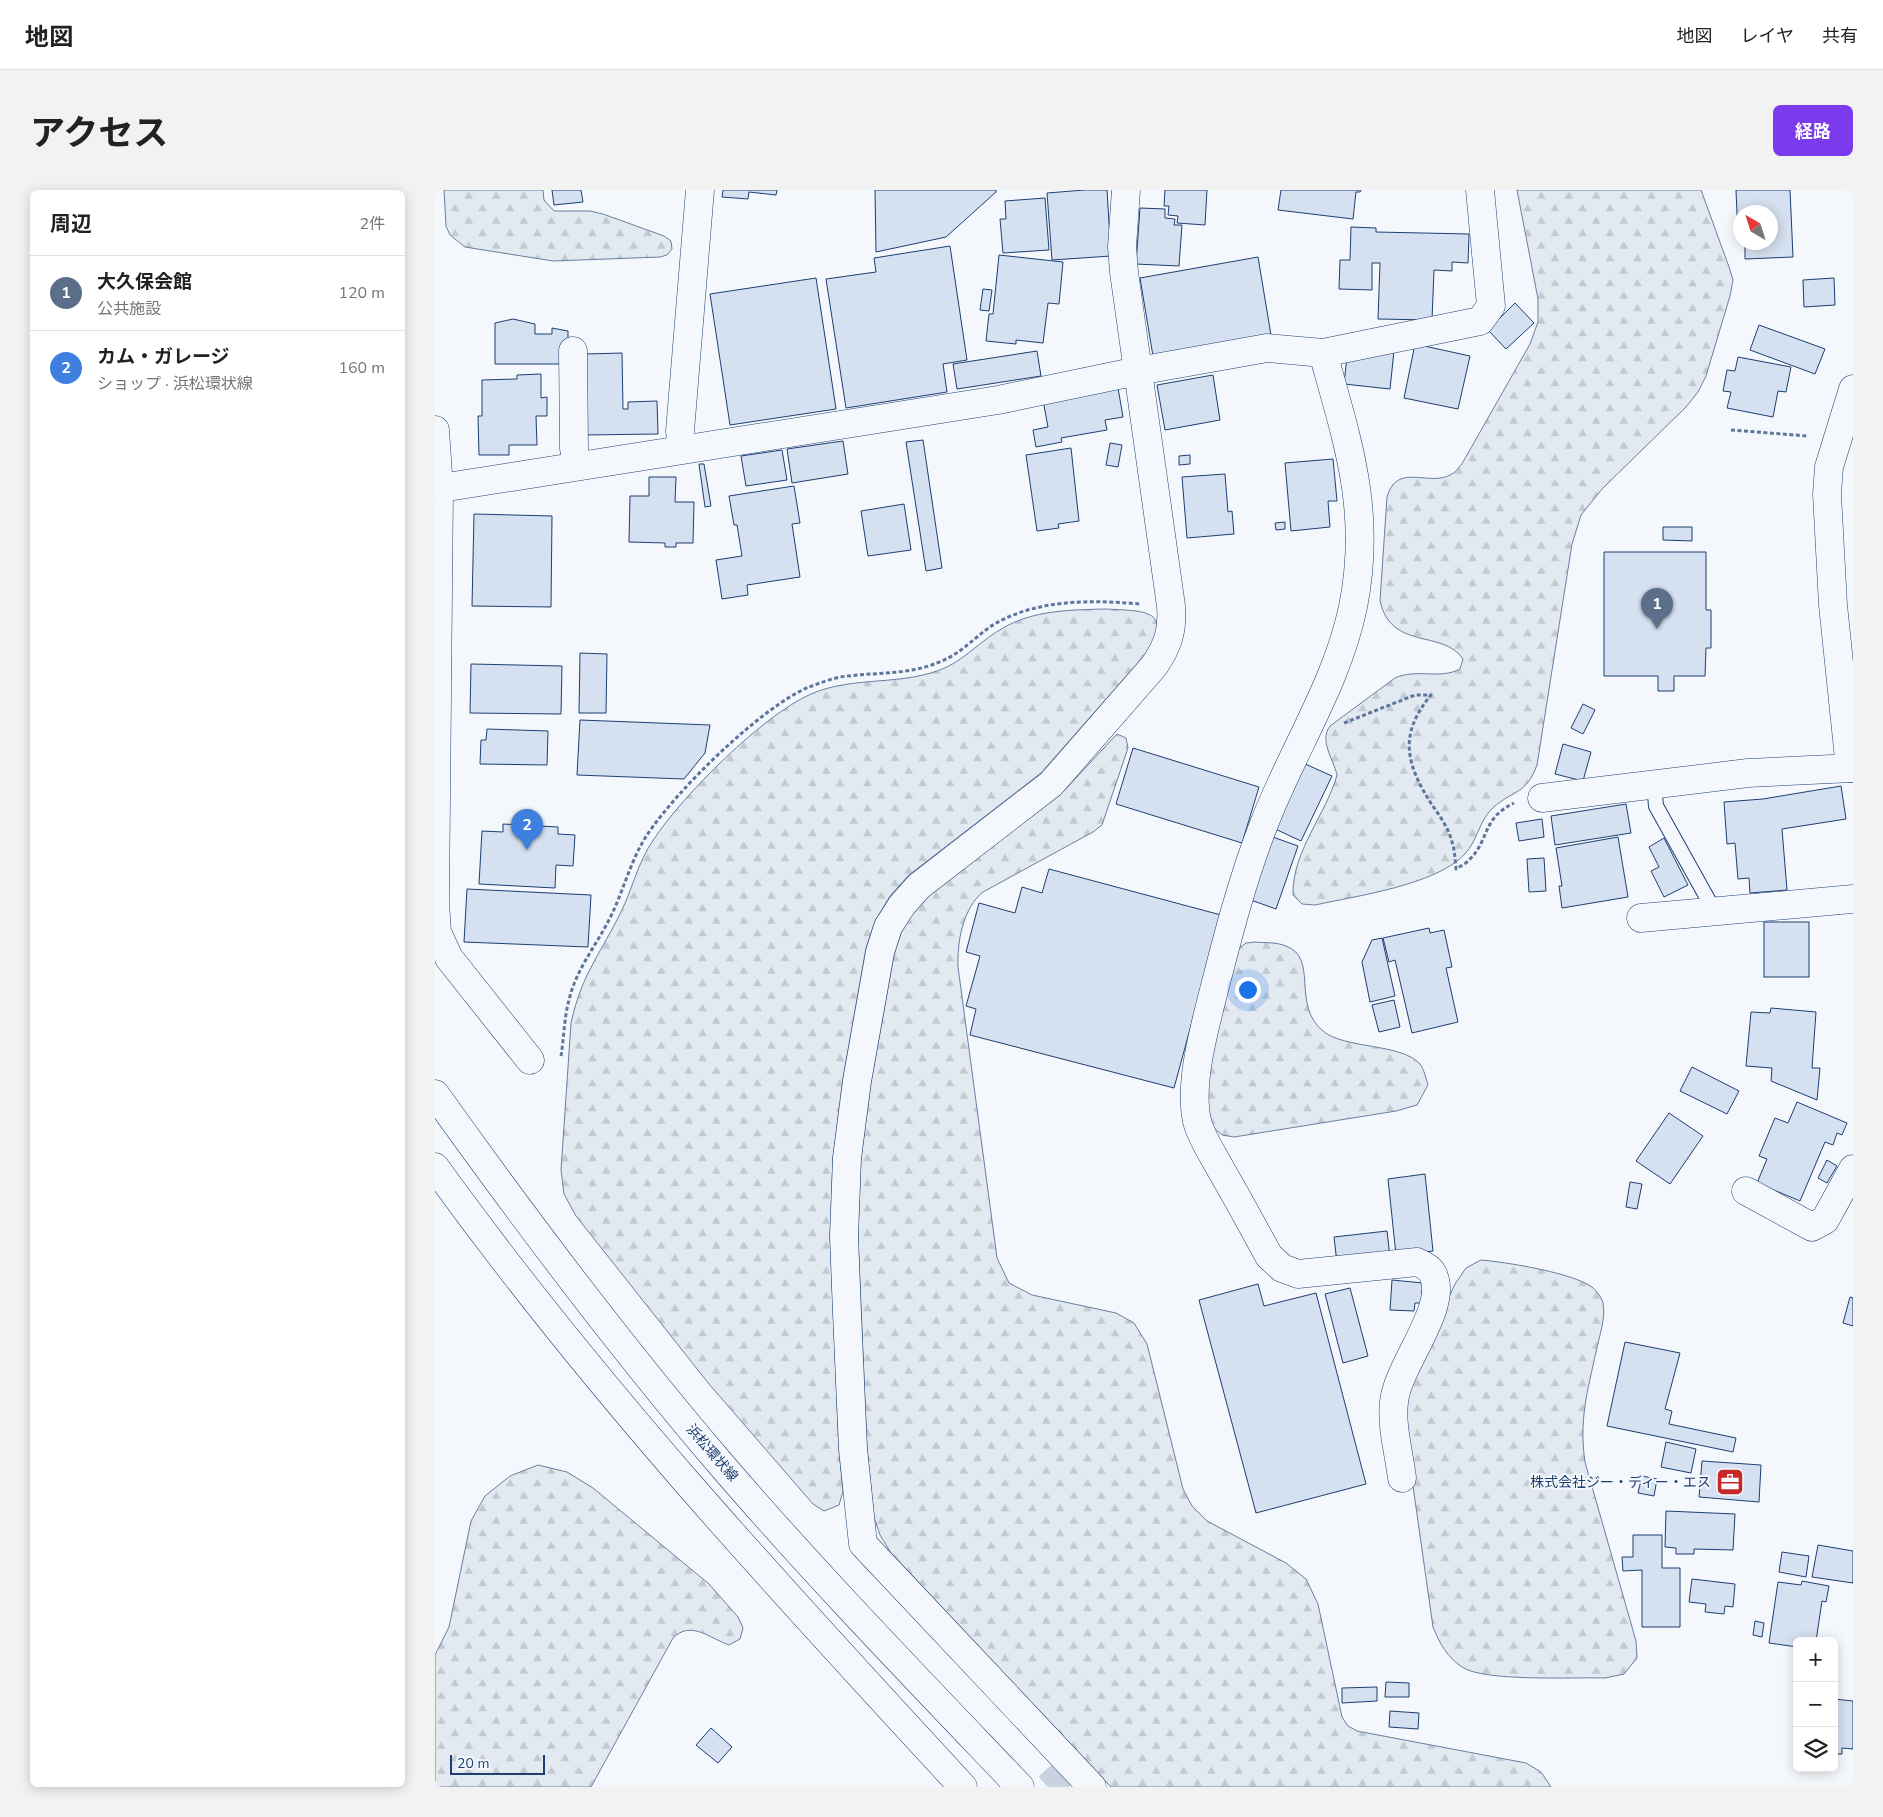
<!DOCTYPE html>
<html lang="ja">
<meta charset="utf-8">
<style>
:root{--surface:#fff;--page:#f2f2f2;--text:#222;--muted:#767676;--line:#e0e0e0;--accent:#7c3aed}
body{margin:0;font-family:"Nunito Sans","Noto Sans JP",sans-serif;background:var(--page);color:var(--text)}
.controls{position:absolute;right:15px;bottom:15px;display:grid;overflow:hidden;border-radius:8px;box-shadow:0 2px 12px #0003}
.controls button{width:45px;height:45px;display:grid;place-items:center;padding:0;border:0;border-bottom:1px solid var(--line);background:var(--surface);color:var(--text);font:25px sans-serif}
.compass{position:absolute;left:1298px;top:15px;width:45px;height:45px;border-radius:50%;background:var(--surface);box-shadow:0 2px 12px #0003;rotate:321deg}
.scale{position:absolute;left:15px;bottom:12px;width:95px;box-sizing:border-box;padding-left:5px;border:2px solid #1d3f73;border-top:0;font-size:14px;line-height:18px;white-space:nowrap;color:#1d3f73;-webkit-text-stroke:4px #f4f7fb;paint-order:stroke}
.you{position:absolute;left:812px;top:799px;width:18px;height:18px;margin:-12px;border:4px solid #fff;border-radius:50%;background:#1a73e8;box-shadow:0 0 0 8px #1a73e833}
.badge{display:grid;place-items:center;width:32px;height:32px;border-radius:50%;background:var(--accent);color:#fff;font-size:16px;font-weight:700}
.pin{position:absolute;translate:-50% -41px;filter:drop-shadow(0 1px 2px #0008)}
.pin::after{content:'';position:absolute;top:26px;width:18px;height:15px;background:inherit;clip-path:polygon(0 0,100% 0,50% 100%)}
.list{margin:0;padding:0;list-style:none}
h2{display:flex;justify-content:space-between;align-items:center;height:65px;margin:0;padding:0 20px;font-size:21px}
h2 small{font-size:16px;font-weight:400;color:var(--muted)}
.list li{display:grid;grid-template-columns:32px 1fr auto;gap:15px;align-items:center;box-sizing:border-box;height:75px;padding:0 20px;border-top:1px solid var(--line)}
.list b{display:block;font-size:19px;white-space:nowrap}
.list p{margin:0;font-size:16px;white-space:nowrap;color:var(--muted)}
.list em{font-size:16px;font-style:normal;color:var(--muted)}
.icon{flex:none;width:28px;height:28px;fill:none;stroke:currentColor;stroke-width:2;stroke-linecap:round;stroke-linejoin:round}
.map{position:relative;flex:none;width:1418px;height:1597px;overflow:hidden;border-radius:8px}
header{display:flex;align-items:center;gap:30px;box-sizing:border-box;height:70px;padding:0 25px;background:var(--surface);border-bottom:1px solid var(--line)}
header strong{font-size:24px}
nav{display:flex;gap:28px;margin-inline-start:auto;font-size:18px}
.intro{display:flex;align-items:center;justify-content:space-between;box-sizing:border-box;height:120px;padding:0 30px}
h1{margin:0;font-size:35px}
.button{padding:12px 22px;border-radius:8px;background:var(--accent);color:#fff;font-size:18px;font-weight:700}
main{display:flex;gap:30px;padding:0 30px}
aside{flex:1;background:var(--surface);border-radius:8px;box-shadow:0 2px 12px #0003}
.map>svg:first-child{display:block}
</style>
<header>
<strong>地図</strong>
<nav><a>地図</a><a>レイヤ</a><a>共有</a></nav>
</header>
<div class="intro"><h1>アクセス</h1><a class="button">経路</a></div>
<main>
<aside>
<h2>周辺<small>2件</small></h2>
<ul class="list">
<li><span class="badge" style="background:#5c6f8a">1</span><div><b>大久保会館</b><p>公共施設</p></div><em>120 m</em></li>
<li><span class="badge" style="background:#3f7fe0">2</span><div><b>カム・ガレージ</b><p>ショップ · 浜松環状線</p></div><em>160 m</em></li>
</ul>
</aside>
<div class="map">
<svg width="1418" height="1597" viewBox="0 0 1418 1597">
<defs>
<pattern id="forest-firs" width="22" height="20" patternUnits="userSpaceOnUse" patternTransform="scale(1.25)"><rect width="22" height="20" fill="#e3e9f0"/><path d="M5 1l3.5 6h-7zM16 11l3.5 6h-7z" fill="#c2c9d1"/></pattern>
</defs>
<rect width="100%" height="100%" fill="#f4f7fb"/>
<g fill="url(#forest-firs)" stroke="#687fa3">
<polygon points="9,0 108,0 109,10 119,21 155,21 168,24 229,46 236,51 237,59 232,65 225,67 118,71 30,57 15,45 11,36"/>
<path d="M 1082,0 L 1266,0 L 1294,77 L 1298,90 L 1295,106 L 1271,186 L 1263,202 L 1251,217 L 1167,299 L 1146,325 L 1137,354 L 1102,575 C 1091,604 1081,599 1060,616 C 1044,629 1043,650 1030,664 C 1001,695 921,706 880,715 L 867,714 L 858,705 C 857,661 891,625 902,585 C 898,568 884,551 895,536 L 960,488 C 983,478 1004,490 1025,479 L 1028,469 C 1008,439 956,461 945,411 L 952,307 C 962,271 995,298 1017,284 C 1021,282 1025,276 1028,272 L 1095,154 L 1103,132 L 1103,109 Z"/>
<path d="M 670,419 C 710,421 741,419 708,467 L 606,583 L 474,685 L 455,706 L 440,731 L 431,758 L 408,888 L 398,967 L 395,1046 L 404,1260 L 408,1301 L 404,1315 L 389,1321 L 378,1314 L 274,1194 L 141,1026 L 129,1004 L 126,980 L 136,833 C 146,787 163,767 183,728 C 197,702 202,673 219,649 C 248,605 328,525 376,504 C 420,485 468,497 512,477 C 532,467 548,449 568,438 C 599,420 635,420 670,419 Z"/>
<path d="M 682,544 L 691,548 L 693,558 L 667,635 L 658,642 L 548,702 C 528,718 522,752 523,777 L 562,1068 L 574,1093 L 597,1105 L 681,1123 L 699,1133 L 712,1154 L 748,1299 L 757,1316 L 772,1331 L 851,1373 L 871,1389 L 883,1414 L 907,1527 L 913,1536 L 922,1541 L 1091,1573 L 1106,1582 L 1116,1597 L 676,1597 L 456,1363 L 445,1345 L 439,1327 L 432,1258 L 423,1046 L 426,969 L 436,893 L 459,765 L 466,743 L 478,723 L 493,706 L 626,604 Z"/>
<path d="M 820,752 C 830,753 842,752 851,756 C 884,768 856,815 888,841 C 909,859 966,853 985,874 C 989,879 991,889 993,895 L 982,915 L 961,921 L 799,947 L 787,945 L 778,937 L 768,909 L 771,886 L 803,759 L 811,753 Z"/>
<path d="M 1046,1070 C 1071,1072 1138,1083 1157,1097 C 1161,1100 1167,1108 1168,1113 C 1171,1128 1164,1147 1161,1162 C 1152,1203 1144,1230 1150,1272 L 1201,1451 L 1202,1468 L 1189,1484 L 1170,1488 C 1139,1487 1049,1492 1027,1477 C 1012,1467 1005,1454 998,1437 L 968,1226 L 970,1201 L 1020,1094 L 1031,1078 Z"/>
<path d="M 103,1275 L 132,1282 L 158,1298 L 274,1394 L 303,1427 L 308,1438 L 305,1449 L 294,1455 C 274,1448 256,1430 238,1448 L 156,1597 L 0,1597 L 0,1465 L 14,1437 L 36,1331 L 50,1306 L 75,1286 Z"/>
</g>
<g fill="#d5e0f0" stroke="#1d3f73">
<polygon points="117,0 146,0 148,12 119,15"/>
<polygon points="288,0 342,0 341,5 314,2 313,9 287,7"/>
<polygon points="440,0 561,0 561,2 511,47 441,62"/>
<polygon points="650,0 672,0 676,66 617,70 612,3"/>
<polygon points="730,0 772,0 770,35 742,33 743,26 733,25 734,16 729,16"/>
<polygon points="846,0 926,0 925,2 921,2 918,29 843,20"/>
<polygon points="1301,0 1355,0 1358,67 1310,69 1310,52 1336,52 1336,22 1306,22 1306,47 1303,47"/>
<polygon points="610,8 614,60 568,63 565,29 571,29 570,11"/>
<polygon points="705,18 730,19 730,28 740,29 739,35 747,35 744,76 701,74"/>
<polygon points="916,37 941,38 941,42 1034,44 1033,73 1017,72 1017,81 999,80 997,130 943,129 945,73 937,73 937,100 904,99 905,70 915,70"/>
<polygon points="515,56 532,170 508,174 512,202 411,218 391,89 441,82 439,68"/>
<polygon points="564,65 628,72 624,114 613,113 608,153 581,150 581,154 551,151 554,124 558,124"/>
<polygon points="823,67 836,145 718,166 705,88"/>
<polygon points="381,88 401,219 295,235 275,104"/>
<polygon points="1399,88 1400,115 1369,117 1368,90"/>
<polygon points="548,99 557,100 554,121 545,120"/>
<polygon points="1080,113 1099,133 1071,159 1053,140"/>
<polygon points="78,129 100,134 100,144 117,144 117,138 133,141 133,155 125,156 125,174 60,174 60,133"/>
<polygon points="1324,135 1390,159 1380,184 1315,160"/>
<polygon points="980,154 1035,166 1023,219 969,208"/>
<polygon points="602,161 606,186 522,199 518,174"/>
<polygon points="959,161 955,199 909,194 912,167"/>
<polygon points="187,163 188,219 193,219 193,212 222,211 223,244 151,245 150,164"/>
<polygon points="1303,167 1356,177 1351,202 1343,201 1338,227 1292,218 1296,202 1288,201 1292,180 1300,181"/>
<polygon points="106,184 106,208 112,207 112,226 101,226 102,255 74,255 74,265 44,265 43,226 47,226 47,190 82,189 82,185"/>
<polygon points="778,185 785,230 730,240 722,195"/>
<polygon points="683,198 688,227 670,230 672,240 626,248 627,252 601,257 598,240 613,237 608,210"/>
<polygon points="488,250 507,378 491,381 471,252"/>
<polygon points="408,251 413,284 357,293 352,259"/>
<polygon points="675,253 687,255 683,277 671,275"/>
<polygon points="636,258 644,331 623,334 624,338 602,341 591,265"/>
<polygon points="347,260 352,290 311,296 306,266"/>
<polygon points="755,265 755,274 744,275 744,266"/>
<polygon points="898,269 902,311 893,311 895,337 856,341 850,273"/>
<polygon points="264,274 269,274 276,316 270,317"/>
<polygon points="790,284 793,322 797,321 799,344 752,348 747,287"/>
<polygon points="214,287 241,287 240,312 259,312 258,353 241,353 241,357 230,357 230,353 194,352 195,306 214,306"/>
<polygon points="359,296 365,333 357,334 365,387 312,395 313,405 287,409 281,370 307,366 302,335 299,335 294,306"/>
<polygon points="469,314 476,360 433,366 426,321"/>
<polygon points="39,324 117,326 116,417 37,416"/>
<polygon points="850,332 850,339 841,340 840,333"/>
<polygon points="1228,337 1257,337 1257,351 1228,350"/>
<polygon points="1169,362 1271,362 1271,420 1276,420 1276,458 1271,458 1270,486 1239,486 1239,501 1223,501 1223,486 1169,486"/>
<polygon points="145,463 172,464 171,523 144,523"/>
<polygon points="36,474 127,476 126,524 35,523"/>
<polygon points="1148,514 1160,520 1148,544 1136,538"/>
<polygon points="145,530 275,535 270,563 249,589 142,585"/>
<polygon points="52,539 113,541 112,575 45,574 46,550 51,550"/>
<polygon points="1128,554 1156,562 1148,591 1120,584"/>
<polygon points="698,558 824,597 807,653 681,614"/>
<polygon points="868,573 897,586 866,651 838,638"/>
<polygon points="1406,596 1411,629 1347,639 1352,700 1315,703 1314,688 1303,689 1300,653 1292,654 1289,612 1328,609"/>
<polygon points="1191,614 1196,643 1120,655 1116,626"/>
<polygon points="1107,629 1109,647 1084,651 1081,633"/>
<polygon points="68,634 123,637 123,644 140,645 138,676 121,675 120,698 44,694 47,641 68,642"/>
<polygon points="835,646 863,656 841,719 813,709"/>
<polygon points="1183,647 1193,707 1127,718 1124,696 1127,696 1121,658"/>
<polygon points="1229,648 1253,695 1229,707 1216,681 1224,677 1214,657"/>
<polygon points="1109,668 1111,701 1094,702 1092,669"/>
<polygon points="614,679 786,725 739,898 535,845 541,819 531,816 545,766 531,762 544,713 580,723 587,697 607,703"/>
<polygon points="32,699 156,705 153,757 29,752"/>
<rect x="1329" y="732" width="45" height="55"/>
<polygon points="994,738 995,743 1009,740 1017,777 1011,778 1023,832 977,843 960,770 954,772 948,748"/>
<polygon points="947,748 960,806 935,812 927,772 937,750"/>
<polygon points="959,810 965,837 944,842 937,815"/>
<polygon points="1336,818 1381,822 1377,878 1385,878 1382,910 1336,891 1337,878 1311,876 1316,822 1335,823"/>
<polygon points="1257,877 1304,901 1292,924 1245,901"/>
<polygon points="1362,912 1412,933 1407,945 1402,943 1398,955 1390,952 1365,1011 1322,993 1332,969 1324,966 1340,928 1353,933"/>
<polygon points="1234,923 1268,946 1235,994 1201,971"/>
<polygon points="1392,970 1402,976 1392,993 1383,988"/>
<polygon points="990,984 998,1061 961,1065 953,989"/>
<polygon points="1195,992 1207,994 1202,1019 1191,1017"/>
<polygon points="952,1041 955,1067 902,1073 899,1047"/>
<polygon points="957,1090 988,1093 986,1113 980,1113 979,1121 955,1120"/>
<polygon points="823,1094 829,1116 881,1103 931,1294 821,1323 764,1110"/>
<polygon points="915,1098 933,1166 908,1173 890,1104"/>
<polygon points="1415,1107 1418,1108 1418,1136 1408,1133"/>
<polygon points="1190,1152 1245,1163 1230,1219 1237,1221 1234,1234 1301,1248 1298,1262 1172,1236"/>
<polygon points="1231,1252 1261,1259 1256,1283 1226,1277"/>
<polygon points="1267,1271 1326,1275 1324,1312 1264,1307"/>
<polygon points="1207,1286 1222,1289 1219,1306 1203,1303"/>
<polygon points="1231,1321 1300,1324 1298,1360 1259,1359 1259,1364 1241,1364 1241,1358 1230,1357"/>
<polygon points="1198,1345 1227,1345 1227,1378 1245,1378 1245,1437 1207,1437 1207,1380 1188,1381 1187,1367 1198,1367"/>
<polygon points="1383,1355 1418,1361 1418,1393 1377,1387"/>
<polygon points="1347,1362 1374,1366 1371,1387 1344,1382"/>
<polygon points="1257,1389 1300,1394 1298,1417 1290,1416 1289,1424 1270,1422 1271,1414 1254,1412"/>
<polygon points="1367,1391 1394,1396 1391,1412 1387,1411 1381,1451 1362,1451 1362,1457 1334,1453 1343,1392 1366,1395"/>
<polygon points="1320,1431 1329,1433 1327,1447 1318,1445"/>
<polygon points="951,1492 974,1493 974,1507 950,1507"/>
<polygon points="942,1497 942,1511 907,1513 907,1498"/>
<polygon points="1399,1509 1418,1511 1418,1559 1407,1558 1407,1564 1399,1564"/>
<polygon points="955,1521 984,1523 983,1539 954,1537"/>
<polygon points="276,1538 297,1557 283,1573 261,1555"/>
</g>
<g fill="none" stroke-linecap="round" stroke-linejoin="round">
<polyline stroke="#c9d2e0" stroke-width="28" stroke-dasharray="28 14" stroke-linecap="butt" points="613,1597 626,1585"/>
<g stroke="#1d3f73" stroke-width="16">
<polyline id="lane" points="1219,594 1221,616 1280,722"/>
</g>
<g stroke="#1d3f73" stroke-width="29">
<g id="street">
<polyline points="138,161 139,258 142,276"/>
<path d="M 888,163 C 913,253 937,322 918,417 C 902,494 857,561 829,634 C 807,690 792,749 777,808 C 768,844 754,895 762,931 C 766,947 777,963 785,978 C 802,1007 818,1037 834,1066 L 847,1078 L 863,1084 L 982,1072 C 989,1075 997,1079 999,1087 C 1012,1119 962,1177 959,1212 C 956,1236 964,1263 967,1288"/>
<polyline points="0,240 4,299 0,713 2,742 14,768 95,870"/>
<polyline points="247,259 245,241 265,0"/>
<polyline points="0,299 563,210 703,181 832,158 888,163 1045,131 1056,116 1045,0"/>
<polyline points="1415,578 1398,415 1392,304 1394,277 1418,199"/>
<polyline points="1107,608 1313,583 1418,578"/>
<polyline points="1206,728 1418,709"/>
<polyline points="1311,1001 1377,1037 1390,1030 1418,979"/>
<path d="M 657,1597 L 428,1354 L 418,1259 L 412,1123 L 409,1046 L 412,968 L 422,891 L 445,762 L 453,737 L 467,715 L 484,696 L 616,594 L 719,476 C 733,456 738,440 736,416 L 689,82 L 687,57 L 691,0"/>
</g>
</g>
<g stroke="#1d3f73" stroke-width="29">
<g id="primary">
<path d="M 0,904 C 90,1030 183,1154 284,1272 C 380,1384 483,1490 585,1597"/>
<path d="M 0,977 C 159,1198 343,1397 528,1597"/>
</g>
</g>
<g stroke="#5e769c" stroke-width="3" stroke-dasharray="4 2.5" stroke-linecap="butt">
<polyline points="1296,240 1372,246"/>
<path d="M 909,533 L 980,505 L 996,505 C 963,545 971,574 997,615 C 1005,626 1014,639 1017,652 C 1020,661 1020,670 1021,679 C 1025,676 1031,674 1034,670 C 1055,650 1046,629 1079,613"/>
<path d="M 126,866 C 129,848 129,828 134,810 C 141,780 160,757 174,730 C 188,703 195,671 212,645 C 241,601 326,517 374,497 C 385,493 400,487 413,486 C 446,482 477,485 509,470 C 530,461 545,441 565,431 C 608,409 658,410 705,414"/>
</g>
<use href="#lane" stroke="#f4f7fb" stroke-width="14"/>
<use href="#street" stroke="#f4f7fb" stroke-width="28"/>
<use href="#primary" stroke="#f4f7fb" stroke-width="28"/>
</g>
<defs>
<g id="office-square" transform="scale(1.4375)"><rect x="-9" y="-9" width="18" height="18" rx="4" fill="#c62828" stroke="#f4f7fb"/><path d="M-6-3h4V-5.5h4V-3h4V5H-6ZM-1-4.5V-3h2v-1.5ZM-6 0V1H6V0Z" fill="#fff"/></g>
</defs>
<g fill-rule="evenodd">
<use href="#office-square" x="1295" y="1292"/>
</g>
<g text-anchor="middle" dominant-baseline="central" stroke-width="4" stroke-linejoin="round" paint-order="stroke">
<g font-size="14" fill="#1d3f73" stroke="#f4f7fb">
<text transform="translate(277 1263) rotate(49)">浜松環状線</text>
</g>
<g font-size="14" fill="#1d3f73" stroke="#f4f7fb" text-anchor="end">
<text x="1276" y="1292">株式会社ジー・ディー・エス</text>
</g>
</g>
</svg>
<div class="controls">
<button>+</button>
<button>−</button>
<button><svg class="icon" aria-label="layers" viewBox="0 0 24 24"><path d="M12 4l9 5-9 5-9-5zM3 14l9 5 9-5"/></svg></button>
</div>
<svg class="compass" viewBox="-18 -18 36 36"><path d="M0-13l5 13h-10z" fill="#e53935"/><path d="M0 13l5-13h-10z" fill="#767676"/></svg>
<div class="scale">20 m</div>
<div class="you"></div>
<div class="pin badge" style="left:1222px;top:439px;background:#5c6f8a">1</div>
<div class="pin badge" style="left:92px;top:660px;background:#3f7fe0">2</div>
</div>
</main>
